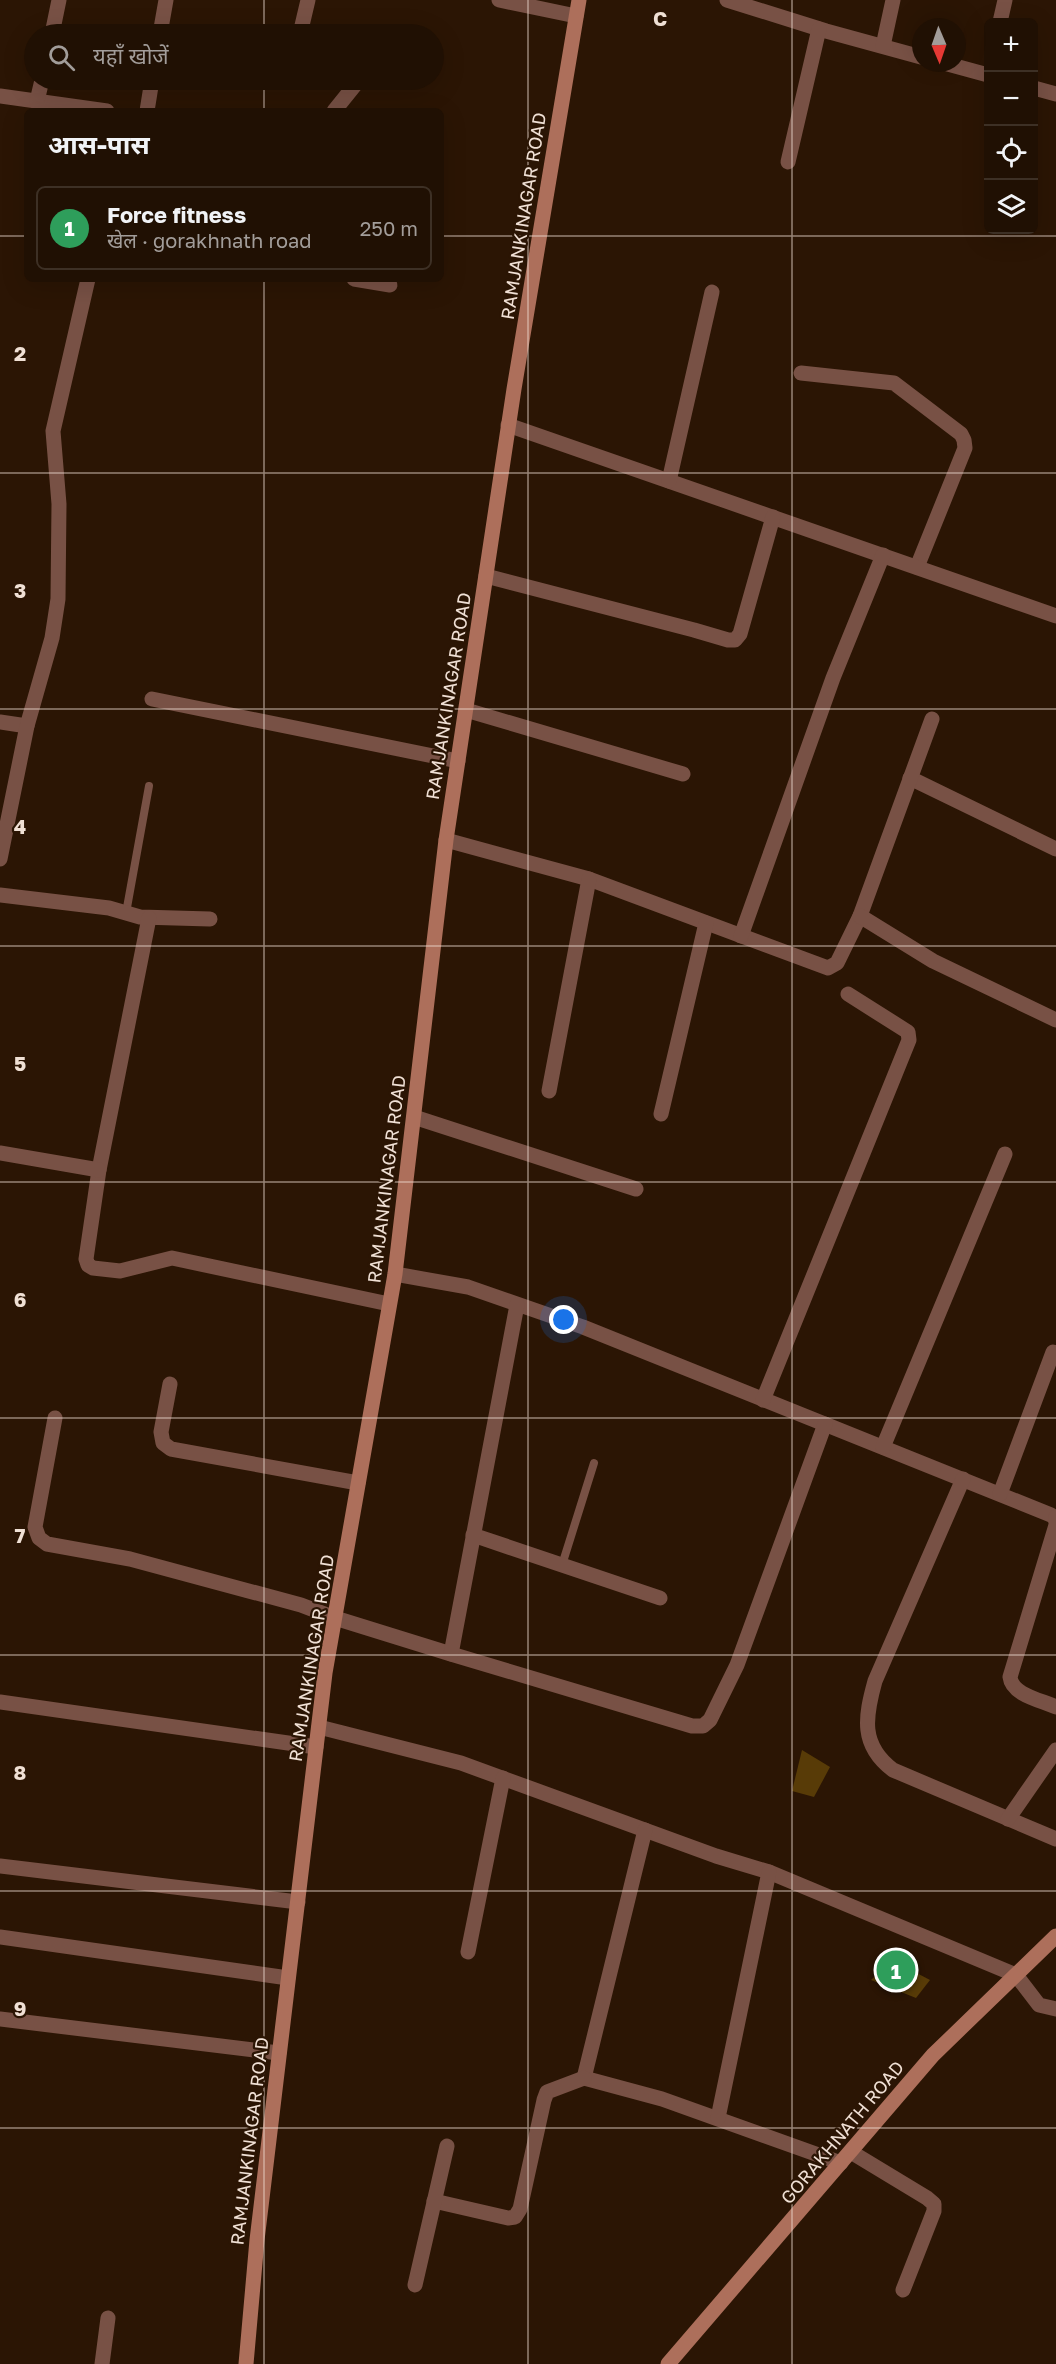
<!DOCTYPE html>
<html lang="hi">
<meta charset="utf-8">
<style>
:root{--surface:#201003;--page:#2d1e12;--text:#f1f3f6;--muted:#a29d9a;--line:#3d3025;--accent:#4bd677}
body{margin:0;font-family:"Golos Text","Noto Sans Devanagari",sans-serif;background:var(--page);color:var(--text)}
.controls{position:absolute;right:18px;top:18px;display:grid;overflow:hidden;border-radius:9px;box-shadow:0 6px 24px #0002}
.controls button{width:54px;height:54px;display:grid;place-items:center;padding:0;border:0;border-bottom:2px solid var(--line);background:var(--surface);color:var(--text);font:30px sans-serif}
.compass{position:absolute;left:912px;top:18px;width:54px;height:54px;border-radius:50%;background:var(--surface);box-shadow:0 6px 24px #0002;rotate:178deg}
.you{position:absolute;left:564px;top:1320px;width:21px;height:21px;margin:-15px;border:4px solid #fff;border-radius:50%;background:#1a73e8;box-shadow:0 0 0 9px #1a73e833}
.badge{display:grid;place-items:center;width:39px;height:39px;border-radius:50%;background:var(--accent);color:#fff;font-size:20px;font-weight:700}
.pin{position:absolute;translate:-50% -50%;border:3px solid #fff;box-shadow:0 2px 6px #0006}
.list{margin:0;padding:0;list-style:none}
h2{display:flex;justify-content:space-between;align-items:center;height:78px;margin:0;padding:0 24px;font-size:26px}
h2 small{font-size:20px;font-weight:400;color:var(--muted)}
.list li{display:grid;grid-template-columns:39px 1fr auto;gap:18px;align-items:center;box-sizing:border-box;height:84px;margin:0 12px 12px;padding:0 12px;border:2px solid var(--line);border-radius:9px}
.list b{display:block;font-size:22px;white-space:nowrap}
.list p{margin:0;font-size:20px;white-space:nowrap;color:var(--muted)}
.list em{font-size:20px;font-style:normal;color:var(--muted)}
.icon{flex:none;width:33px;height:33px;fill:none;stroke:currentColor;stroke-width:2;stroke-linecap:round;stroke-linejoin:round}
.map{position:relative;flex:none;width:1056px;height:2364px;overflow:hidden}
.search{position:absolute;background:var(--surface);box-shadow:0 6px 24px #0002;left:24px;top:24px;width:420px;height:66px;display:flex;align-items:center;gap:15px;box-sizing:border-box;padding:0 21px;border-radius:33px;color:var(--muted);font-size:22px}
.panel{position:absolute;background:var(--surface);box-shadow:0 6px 24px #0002;left:24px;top:108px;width:420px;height:174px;border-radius:9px}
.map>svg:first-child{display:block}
</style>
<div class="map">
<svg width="1056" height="2364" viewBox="0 0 1056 2364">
<rect width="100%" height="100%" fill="#2b1504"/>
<g fill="#583b07">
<polygon points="802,1750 830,1767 814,1797 792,1791"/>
<polygon points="892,1960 930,1980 916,1998 871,1980"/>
</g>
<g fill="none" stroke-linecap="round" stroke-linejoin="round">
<g stroke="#785145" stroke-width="8">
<polyline points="126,913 149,786"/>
<polyline points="562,1565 594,1463"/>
</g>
<g stroke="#785145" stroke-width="15">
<polyline points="499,0 576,16"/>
<polyline points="727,0 826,31 921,57"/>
<polyline points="1000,22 1005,0"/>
<polyline points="52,34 59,0"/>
<polyline points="160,34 166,0"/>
<polyline points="300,34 308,0"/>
<polyline points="883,46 893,0"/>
<polyline points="944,63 988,75"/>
<polyline points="1034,88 1056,94"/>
<polyline points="0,96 107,111"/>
<polyline points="37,101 42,80"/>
<polyline points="147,111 152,80"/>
<polyline points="334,111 359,80"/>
<polyline points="788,162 819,29"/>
<polyline points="354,279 390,285"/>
<polyline points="801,373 894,383 961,434 964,440 965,448 917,567"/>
<polyline points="508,425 1056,616"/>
<polyline points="669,481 712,292"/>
<polyline points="486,576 694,630 728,640 735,640 740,634 773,517"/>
<polyline points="152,699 458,761"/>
<polyline points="466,710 683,774"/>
<polyline points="0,722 27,726"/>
<polyline points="910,778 1056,849"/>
<polyline points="446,840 589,879 828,968 837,963 860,916 932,719"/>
<polyline points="0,859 27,726 52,638 58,599 59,504 53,431 88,279"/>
<polyline points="0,895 109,908 140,917 210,919"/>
<polyline points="860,916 933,961 1056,1020"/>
<polyline points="149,918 99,1170 86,1259 88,1265 93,1268 120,1271 172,1258 389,1304"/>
<polyline points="741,936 833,678 883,555"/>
<polyline points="549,1091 589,879"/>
<polyline points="661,1114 706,923"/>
<polyline points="414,1117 636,1189"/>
<polyline points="0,1153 99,1170"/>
<polyline points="395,1274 468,1287 583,1327 1051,1515 1055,1518"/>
<polyline points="170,1384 161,1432 163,1443 171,1449 358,1483"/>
<polyline points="763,1400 909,1040 908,1032 848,994"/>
<polyline points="55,1418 35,1527 39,1538 47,1544 130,1559 301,1605 335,1618 451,1654 692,1726 703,1726 710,1720 737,1665 825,1424"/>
<polyline points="883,1447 1005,1154"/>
<path d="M 963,1479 L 875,1681 C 865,1717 860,1745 893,1770 L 1056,1839"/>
<polyline points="1000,1494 1053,1352"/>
<path d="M 1056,1517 L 1056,1525 L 1010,1677 C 1012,1695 1041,1700 1056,1707"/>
<polyline points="473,1535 660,1598"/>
<polyline points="451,1654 517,1305"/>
<polyline points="0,1702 316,1747"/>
<polyline points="319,1727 461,1763 716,1856 769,1872 1016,1975 1039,2005 1056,2009"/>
<polyline points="1008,1819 1056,1750"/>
<polyline points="645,1830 584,2078 662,2099 841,2163"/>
<polyline points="0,1866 298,1902"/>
<polyline points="0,1937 288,1978"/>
<polyline points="468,1952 503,1778"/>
<polyline points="0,2019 279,2053"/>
<polyline points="718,2118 769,1872"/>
<polyline points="851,2152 927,2198 934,2204 934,2211 903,2290"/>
<polyline points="434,2201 508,2218 515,2217 520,2209 544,2100 547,2092 584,2078"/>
<polyline points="415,2285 447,2146"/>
<polyline points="102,2364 108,2318"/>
</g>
<g stroke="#ad6f5b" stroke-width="15">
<polyline points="246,2364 257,2240 325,1673 395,1274 446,840 514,389 579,0"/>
<polyline points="668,2364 933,2055 1056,1936"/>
</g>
</g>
<path fill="none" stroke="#f0e0d5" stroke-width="1.5" stroke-opacity="0.55" d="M 264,0 L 264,34M 528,0 L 528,2364M 792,0 L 792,2364M 264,80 L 264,111M 0,236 L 27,236M 441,236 L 1056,236M 264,279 L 264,2364M 0,473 L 1056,473M 0,709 L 1056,709M 0,946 L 1056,946M 0,1182 L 1056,1182M 0,1418 L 1056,1418M 0,1655 L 1056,1655M 0,1891 L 1056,1891M 0,2128 L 1056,2128"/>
<g text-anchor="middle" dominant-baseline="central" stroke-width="4.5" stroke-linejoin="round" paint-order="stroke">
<g font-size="18" fill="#f0e0d5" stroke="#2b1504">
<text transform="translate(523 216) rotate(-81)">RAMJANKINAGAR ROAD</text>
<text transform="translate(448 696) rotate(-81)">RAMJANKINAGAR ROAD</text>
<text transform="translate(386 1179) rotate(-83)">RAMJANKINAGAR ROAD</text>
<text transform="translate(311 1658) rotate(-81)">RAMJANKINAGAR ROAD</text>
<text transform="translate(842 2132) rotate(-50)">GORAKHNATH ROAD</text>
<text transform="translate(249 2141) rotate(-83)">RAMJANKINAGAR ROAD</text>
</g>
</g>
<g font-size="20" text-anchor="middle" font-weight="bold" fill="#f0e0d5" stroke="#2b1504" stroke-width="4.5" stroke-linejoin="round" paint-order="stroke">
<text x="660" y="26">C</text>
<text x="20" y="361">2</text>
<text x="20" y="598">3</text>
<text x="20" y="834">4</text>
<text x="20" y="1071">5</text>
<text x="20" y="1307">6</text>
<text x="20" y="1543">7</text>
<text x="20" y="1780">8</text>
<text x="20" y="2016">9</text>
</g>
</svg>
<div class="controls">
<button>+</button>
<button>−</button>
<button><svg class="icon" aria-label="locate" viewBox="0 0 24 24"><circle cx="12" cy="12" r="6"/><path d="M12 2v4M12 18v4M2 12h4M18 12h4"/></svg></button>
<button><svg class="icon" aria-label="layers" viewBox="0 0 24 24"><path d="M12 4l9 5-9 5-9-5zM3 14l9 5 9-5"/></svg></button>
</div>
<svg class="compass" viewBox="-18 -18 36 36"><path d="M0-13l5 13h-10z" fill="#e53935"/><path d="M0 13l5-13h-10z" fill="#a29d9a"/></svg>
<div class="you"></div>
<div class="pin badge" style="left:896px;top:1970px;background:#2e9e5b">1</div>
<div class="search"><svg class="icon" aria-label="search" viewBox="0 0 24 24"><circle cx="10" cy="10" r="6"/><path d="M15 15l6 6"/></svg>यहाँ खोजें</div>
<section class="panel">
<h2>आस-पास<small></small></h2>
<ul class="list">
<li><span class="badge" style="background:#2e9e5b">1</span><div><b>Force fitness</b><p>खेल · gorakhnath road</p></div><em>250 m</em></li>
</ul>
</section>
</div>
